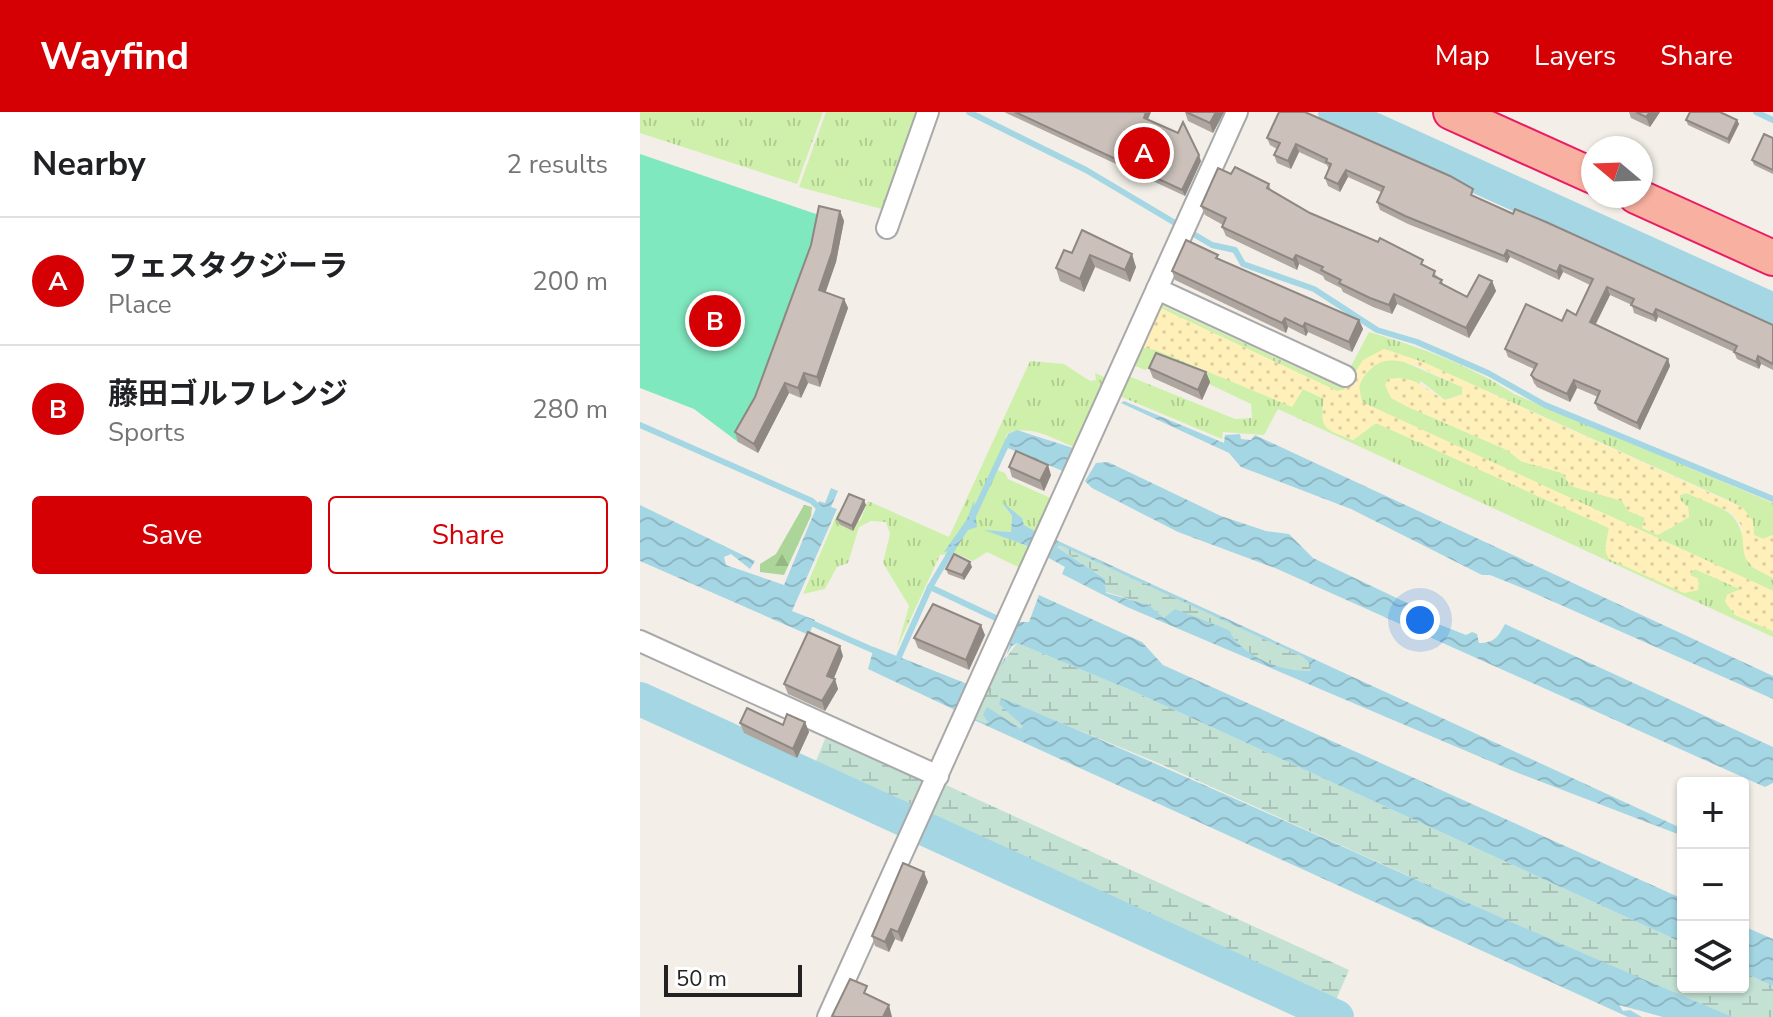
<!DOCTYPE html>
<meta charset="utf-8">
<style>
:root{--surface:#fff;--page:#f6f6f6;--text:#202124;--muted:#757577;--line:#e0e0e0;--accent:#d40003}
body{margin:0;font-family:"Nunito Sans","Noto Sans JP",sans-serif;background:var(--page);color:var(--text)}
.controls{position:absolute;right:24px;bottom:24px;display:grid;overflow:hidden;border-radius:8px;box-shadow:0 2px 6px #0004}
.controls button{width:72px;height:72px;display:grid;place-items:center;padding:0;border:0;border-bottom:2px solid var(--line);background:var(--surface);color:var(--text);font:40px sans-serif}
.compass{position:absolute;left:941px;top:24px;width:72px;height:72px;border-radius:50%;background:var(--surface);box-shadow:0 2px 6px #0004;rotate:289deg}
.scale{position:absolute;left:24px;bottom:20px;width:138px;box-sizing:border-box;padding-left:8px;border:4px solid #222;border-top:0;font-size:22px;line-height:28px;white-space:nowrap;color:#222;-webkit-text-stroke:6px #fff;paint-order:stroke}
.you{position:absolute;left:780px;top:508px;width:28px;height:28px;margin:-20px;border:6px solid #fff;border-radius:50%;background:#1a73e8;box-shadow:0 0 0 12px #1a73e833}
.badge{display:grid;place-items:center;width:52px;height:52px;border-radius:50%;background:var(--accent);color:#fff;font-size:26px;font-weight:700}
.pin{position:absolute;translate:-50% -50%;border:4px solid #fff;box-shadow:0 2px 8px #0006}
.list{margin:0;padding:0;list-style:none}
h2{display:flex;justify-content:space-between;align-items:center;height:104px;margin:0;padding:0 32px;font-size:34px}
h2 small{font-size:26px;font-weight:400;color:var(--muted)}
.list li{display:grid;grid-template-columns:52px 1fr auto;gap:24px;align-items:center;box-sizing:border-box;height:128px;padding:0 32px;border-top:2px solid var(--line)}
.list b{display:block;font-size:30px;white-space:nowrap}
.list p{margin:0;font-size:26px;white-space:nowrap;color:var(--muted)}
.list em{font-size:26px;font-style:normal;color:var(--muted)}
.actions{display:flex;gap:16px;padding:24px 32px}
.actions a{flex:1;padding:18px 0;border:2px solid var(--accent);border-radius:8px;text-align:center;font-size:28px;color:var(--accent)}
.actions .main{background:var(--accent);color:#fff}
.icon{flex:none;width:44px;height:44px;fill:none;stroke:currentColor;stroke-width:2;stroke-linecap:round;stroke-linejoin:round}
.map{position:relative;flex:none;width:1133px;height:905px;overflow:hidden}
header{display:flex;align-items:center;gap:48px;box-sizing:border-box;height:112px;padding:0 40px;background:var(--accent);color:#fff}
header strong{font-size:38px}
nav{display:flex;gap:44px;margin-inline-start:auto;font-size:28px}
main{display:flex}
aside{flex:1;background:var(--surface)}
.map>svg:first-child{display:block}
</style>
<header>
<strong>Wayfind</strong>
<nav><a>Map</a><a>Layers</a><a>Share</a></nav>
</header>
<main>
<aside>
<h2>Nearby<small>2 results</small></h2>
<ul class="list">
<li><span class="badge">A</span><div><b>フェスタクジーラ</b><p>Place</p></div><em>200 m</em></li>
<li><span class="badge">B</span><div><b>藤田ゴルフレンジ</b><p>Sports</p></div><em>280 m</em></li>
</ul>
<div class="actions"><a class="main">Save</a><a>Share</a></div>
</aside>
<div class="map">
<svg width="1133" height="905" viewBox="0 0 1133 905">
<defs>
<pattern id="grass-tufts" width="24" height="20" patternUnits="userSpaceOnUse" patternTransform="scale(2)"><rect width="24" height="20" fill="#cef0aa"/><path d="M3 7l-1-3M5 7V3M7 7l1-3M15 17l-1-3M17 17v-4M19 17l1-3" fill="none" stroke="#b1ce92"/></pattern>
<pattern id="forest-firs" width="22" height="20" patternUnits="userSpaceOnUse" patternTransform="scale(2)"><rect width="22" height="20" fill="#acd599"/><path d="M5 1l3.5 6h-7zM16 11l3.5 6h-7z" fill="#94b784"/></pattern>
<pattern id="wetland-marsh" width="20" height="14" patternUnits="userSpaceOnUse" patternTransform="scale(2)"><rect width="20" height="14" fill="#c3e2d4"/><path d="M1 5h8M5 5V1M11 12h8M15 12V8" fill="none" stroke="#a7c2b6"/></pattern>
<pattern id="sand-dots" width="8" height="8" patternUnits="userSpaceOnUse" patternTransform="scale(2)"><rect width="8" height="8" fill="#fff0ba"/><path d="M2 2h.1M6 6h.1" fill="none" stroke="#dacea0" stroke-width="1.8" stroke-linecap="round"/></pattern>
<pattern id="water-waves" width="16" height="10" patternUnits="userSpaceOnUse" patternTransform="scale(2)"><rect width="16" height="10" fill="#a5d6e4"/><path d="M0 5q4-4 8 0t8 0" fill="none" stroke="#8eb7c3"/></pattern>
</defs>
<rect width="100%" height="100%" fill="#f3efe8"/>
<g fill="url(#grass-tufts)" fill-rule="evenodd">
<polygon points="0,0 183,0 157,72 0,21"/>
<polygon points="186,0 280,0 242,97 159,75"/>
<path d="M 519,192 L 700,275 L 729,220 C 779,235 830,253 874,282 L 1133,391 L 1133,423 L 1123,427 L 1114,423 L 1103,396 L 1092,390 L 785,251 L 744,237 L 714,261 L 704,278 L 697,279 L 518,195 L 500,235 L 516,238 L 652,294 L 663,277 L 684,287 C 679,318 686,317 713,328 L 736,311 L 969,416 L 965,438 L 1050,463 L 1055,457 L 1102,478 L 1087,483 L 1095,503 L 1133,519 L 1133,525 L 638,297 L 624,323 L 583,320 L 582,327 L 477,283 L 486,263 L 595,307 L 612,306 L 611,292 L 521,249 L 505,258 L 491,252 Z"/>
<path d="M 745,247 L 757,247 L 822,275 L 823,282 L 805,288 L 781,269 L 766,294 L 867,338 L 881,349 L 922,361 L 931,374 L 983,389 L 1005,406 L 1002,416 L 1027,418 L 1049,405 L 1048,395 L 1040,388 L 1040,383 L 1047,381 C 1103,405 1094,398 1112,455 L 1133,466 L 1133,479 L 721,290 C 713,270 729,256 745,247 Z"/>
<path d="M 390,249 L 424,252 L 450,269 L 456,268 L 455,261 L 469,267 L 444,323 L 434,335 C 413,327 389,311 367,322 L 357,358 L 365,361 L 368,367 L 415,388 L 381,469 L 375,466 L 378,455 L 347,440 L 333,449 L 317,442 L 300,443 L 257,536 L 269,494 L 243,451 L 250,422 L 246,410 L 231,409 L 219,415 L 208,451 L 197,455 L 185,477 L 163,482 L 198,400 L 220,409 L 228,389 L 309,425 ZM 365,395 L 382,406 L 390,435 L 348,419 L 371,420 L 372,404 Z"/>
</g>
<polygon fill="url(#forest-firs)" points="164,393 172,395 171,404 144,463 120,460 120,452 136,442"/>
<g fill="url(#wetland-marsh)">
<path d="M 420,432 L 663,545 L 672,553 L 669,560 C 640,559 601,545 589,518 L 572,512 L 524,506 L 509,493 L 466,480 L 465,467 L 416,434 Z"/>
<polygon points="377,531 495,580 1043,831 1043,875 1103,875 1103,860 1133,874 1133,905 1093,905 968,854 523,653 361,586 384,615 381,618 347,596 350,614 335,607 358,557"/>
<polygon points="187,622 286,667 271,705 172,659"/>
<polygon points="304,672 709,858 692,897 285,710"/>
</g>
<path fill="url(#sand-dots)" d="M 518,195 L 697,279 L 704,278 L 723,248 L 744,237 L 785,251 L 1103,396 L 1113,409 L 1114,423 L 1123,427 L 1133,423 L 1133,466 C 1098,448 1106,448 1101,413 L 1091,400 L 1046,381 L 1040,383 L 1040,388 L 1048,395 L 1049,405 L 1018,423 L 1002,416 L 1005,406 L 988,399 L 982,389 L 931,374 L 922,361 L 881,349 L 867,338 L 766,294 L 751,286 L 745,273 L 748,267 C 773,262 784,276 805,288 L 822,283 L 822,275 C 787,260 740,224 719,274 L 722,290 L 1133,479 L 1133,519 L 1095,503 L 1085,490 L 1087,483 L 1100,477 L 1055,457 L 1050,463 L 1059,467 L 1058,478 L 1044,481 L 969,447 L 965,438 L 969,416 L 736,311 L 713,328 C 686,317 679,319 684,287 L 663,277 L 652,295 L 516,238 L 499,235 Z"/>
<polygon fill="#80e8be" points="0,42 182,104 119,295 98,330 54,297 0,276"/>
<g fill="url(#water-waves)" fill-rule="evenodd">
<polygon points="484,289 584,331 585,323 600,322 601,327 611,328 615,323 1133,564 1133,587 887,478 850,463 842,463 711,397 601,355 589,341 481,291"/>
<polygon points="377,318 436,337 425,360 363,334 368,322"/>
<path d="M 468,350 L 581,404 L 626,419 L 649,422 L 673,446 L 790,502 L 793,510 L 826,523 L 832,520 L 837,522 L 839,531 C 854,531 858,525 865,512 L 1133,635 L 1133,671 L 1125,675 L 635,456 L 538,420 L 452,376 L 445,369 L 456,351 Z"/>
<polygon points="191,376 198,379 191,395 197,397 152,499 175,508 169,523 0,449 0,393 115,449 110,457 91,442 84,445 86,453 144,473 179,389 185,391"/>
<polygon points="334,389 337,415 328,418 315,438 304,440 327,407"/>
<polygon points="361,389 382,406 384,413 398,421 390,435 344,418 371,420 372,404"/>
<path d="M 416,428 L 1043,717 L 1043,724 L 878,661 L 487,495 L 422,462 L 425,455 L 407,445 ZM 420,433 L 663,545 L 671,553 L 670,559 C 641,560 601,544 589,518 L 535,497 L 524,506 L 509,493 L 466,481 L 465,467 L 417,435 Z"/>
<path d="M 399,483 L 502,530 L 523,553 L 1043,787 L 1043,831 L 495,580 L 377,531 L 372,534 L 358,557 L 335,607 L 350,613 L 343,603 L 347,595 L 381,617 L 383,614 L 359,592 L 361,586 L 379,593 C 619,694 853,806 1093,905 L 1023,905 L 979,893 L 983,899 L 990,898 L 1002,905 L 988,905 L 334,608 L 358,556 L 364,551 L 377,510 L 389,510 Z"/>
<polygon points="234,535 330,573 317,599 228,557"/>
<polygon points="1103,814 1133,827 1133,874 1103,860"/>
</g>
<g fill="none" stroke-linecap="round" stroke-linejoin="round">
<g stroke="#a5d6e4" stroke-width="6">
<polyline points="329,0 446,58 572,133 595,138 603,152 674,177 737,218 777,230 848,261 905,293 1133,387"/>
<polyline points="1116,0 1133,8"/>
<polyline points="0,313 172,389 181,398"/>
<polyline points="332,406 368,329"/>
<polyline points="290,475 360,508"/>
<polyline points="167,509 235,539"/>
<polyline points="258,547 290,475 313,436"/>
</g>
<g stroke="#a5d6e4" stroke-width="34">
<polyline points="695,0 1133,198"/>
<polyline points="0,587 697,905"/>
</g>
<g stroke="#a9a9a9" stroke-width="24">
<g id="minor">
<polyline points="247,116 288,0"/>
<polyline points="517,177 705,264"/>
<polyline points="0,529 298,664"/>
<polyline points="188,905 597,0"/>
</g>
</g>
<g stroke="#ec1a64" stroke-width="38">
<g id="trunk">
<polyline points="811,0 953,64"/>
<polyline points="996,84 1133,146"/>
</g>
</g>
<use href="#minor" stroke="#fff" stroke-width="20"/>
<use href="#trunk" stroke="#f8b0a0" stroke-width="34"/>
</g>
<g fill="#afa6a0">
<polygon points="364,0 511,0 508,7 561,49 545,84"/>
<polygon points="545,0 584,0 573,21 548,9"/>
<polygon points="639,0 1133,213 1133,258 1121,252 1119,257 1097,247 1094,240 1018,205 1016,210 994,201 992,193 970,183 956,212 1028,247 1030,254 1000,318 958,298 955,291 958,285 937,276 930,290 897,275 894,271 891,263 894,257 868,245 865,237 936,203 950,173 923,160 919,168 870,145 867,151 768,112 740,98 737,90 741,80 708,65 700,80 688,74 685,66 689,58 687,53 659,40 651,57 637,51 634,43 637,37 630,33 627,26"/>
<polygon points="989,0 1020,0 1010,15 991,6"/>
<polygon points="1046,8 1097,8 1099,12 1089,32 1048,13"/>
<polygon points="1133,26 1133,62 1114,53 1112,48"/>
<polygon points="591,62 629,72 631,79 670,101 785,154 802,168 803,173 827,185 852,169 856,179 829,226 757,192 752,202 733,195 703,180 701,176 685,168 683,164 659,152 657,158 586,124 582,115 583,113 565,103 561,94"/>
<polygon points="200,99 204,109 196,150 185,180 204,187 208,196 180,275 168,271 161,286 149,281 118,341 98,330 95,320 115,285"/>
<polygon points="442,118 496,155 490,170 455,155 444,180 420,169 416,156 432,141"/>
<polygon points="579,147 719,208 723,217 712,240 668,220 666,224 648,215 646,221 535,168 532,159"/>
<polygon points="509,256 566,260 570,270 562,288 513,266"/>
<polygon points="369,355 411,363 404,379 372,365"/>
<polygon points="226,393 213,419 199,412 197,407"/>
<polygon points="332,455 324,468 308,462 306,457"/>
<polygon points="345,523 329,558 278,536 274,526"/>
<polygon points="203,544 194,566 198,577 185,599 148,582 144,572"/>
<polygon points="165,610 169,620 157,646 104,621 100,611 143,613"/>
<polygon points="288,770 262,830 255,827 249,840 235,834 232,824"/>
</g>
<g fill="#8e8782">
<polygon points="506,0 511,0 506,12 504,6"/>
<polygon points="576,0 584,0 573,21 570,11"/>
<polygon points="1010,0 1020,0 1010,15 1006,5"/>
<polygon points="1097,8 1099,12 1089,32 1088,27"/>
<polygon points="656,32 659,40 651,57 648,49"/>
<polygon points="559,43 561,49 545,84 542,78"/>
<polygon points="706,58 708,65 700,80 698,72"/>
<polygon points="200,99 204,109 196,150 183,188 179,178"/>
<polygon points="867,138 870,145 867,151 864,144"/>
<polygon points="492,142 496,155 490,170 485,158"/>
<polygon points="450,143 455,155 444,180 440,167"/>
<polygon points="656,143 659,152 657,158 653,148"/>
<polygon points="920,153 923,160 919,168 917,160"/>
<polygon points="852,169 856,179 829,226 826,216"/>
<polygon points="967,175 970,183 953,217 950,210"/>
<polygon points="754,182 757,192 752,202 749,193"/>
<polygon points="204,187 208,196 180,275 177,265"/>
<polygon points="1016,197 1018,205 1016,210 1013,203"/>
<polygon points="645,206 648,215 646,221 642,211"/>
<polygon points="719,208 723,217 712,240 709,230"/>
<polygon points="665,211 668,220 666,224 663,215"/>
<polygon points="1118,244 1121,252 1119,257 1116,250"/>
<polygon points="1028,247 1030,254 1000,318 997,311"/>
<polygon points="566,260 570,270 562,288 558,278"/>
<polygon points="164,261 168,271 161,286 158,276"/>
<polygon points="934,268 937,276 930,290 927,282"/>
<polygon points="145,271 149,281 118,341 114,332"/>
<polygon points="408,353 411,363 404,379 400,369"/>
<polygon points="224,388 226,393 213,419 212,414"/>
<polygon points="330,450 332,455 324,468 322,463"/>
<polygon points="341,513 345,523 329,558 326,548"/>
<polygon points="200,534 203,544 191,573 187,564"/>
<polygon points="195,567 198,577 185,599 182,589"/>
<polygon points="165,610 169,620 157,646 153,637"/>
<polygon points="284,760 288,770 262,830 258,820"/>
<polygon points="251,817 255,827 249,840 245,830"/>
<polygon points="249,893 252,905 243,905"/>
</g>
<g fill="#cbc1ba" stroke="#8e8782" stroke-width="2">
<polygon points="375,0 506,0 504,6 538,21 543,10 559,43 542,78"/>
<polygon points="546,0 576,0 570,11"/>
<polygon points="639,0 665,0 810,64 833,77 831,83 873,102 875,97 906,110 1133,213 1133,252 1118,244 1116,250 1094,240 1097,234 1016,197 1013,203 991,193 994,187 967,175 950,210 1028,247 997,311 955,291 960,279 934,268 927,282 895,267 891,263 897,252 865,237 886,192 922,209 927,198 936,203 953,167 920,153 917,160 867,138 864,144 765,104 737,90 744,75 706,58 698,72 685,66 691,52 686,50 687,47 656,32 648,49 634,43 640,31 627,26"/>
<polygon points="996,0 1010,0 1006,5"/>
<polygon points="1050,0 1080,0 1097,8 1088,27 1046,8"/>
<polygon points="1124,22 1133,26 1133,58 1112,48"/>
<polygon points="595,55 629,72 627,76 670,101 738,130 740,126 783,148 781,152 795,159 793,164 802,168 800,171 827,185 839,163 852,169 826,216 754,182 749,193 730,186 699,171 701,168 681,158 683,155 656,143 653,148 582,115 586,106 561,94 578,56 591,62"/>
<polygon points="179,94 200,99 192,140 179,178 204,187 177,265 164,261 158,276 145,271 114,332 95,320 115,285 171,133"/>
<polygon points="442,118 492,142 485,158 450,143 440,167 416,156 424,138 432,141"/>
<polygon points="546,128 578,143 576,146 719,208 709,230 665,211 663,215 645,206 642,211 532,159"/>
<polygon points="516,241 566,260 558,278 509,256"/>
<polygon points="376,339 408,353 400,369 369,355"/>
<polygon points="209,382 224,388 212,414 197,407"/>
<polygon points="314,442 330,450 322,463 306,457"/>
<polygon points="293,492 341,513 326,548 274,526"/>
<polygon points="168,520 200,534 187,564 195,567 182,589 144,572"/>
<polygon points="107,596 143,613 147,602 165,610 153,637 100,611"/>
<polygon points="263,751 284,760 258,820 251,817 245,830 232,824"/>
<polygon points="210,867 227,874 224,881 249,893 243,905 196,905 192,904"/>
</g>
</svg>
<div class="controls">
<button>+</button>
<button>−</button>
<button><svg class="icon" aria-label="layers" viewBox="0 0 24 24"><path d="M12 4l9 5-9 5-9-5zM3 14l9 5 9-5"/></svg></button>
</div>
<svg class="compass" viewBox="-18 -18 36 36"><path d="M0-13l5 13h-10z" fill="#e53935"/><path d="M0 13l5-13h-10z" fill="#757577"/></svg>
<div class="scale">50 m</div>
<div class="you"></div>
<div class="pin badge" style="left:504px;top:41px">A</div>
<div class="pin badge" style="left:75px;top:209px">B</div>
</div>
</main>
